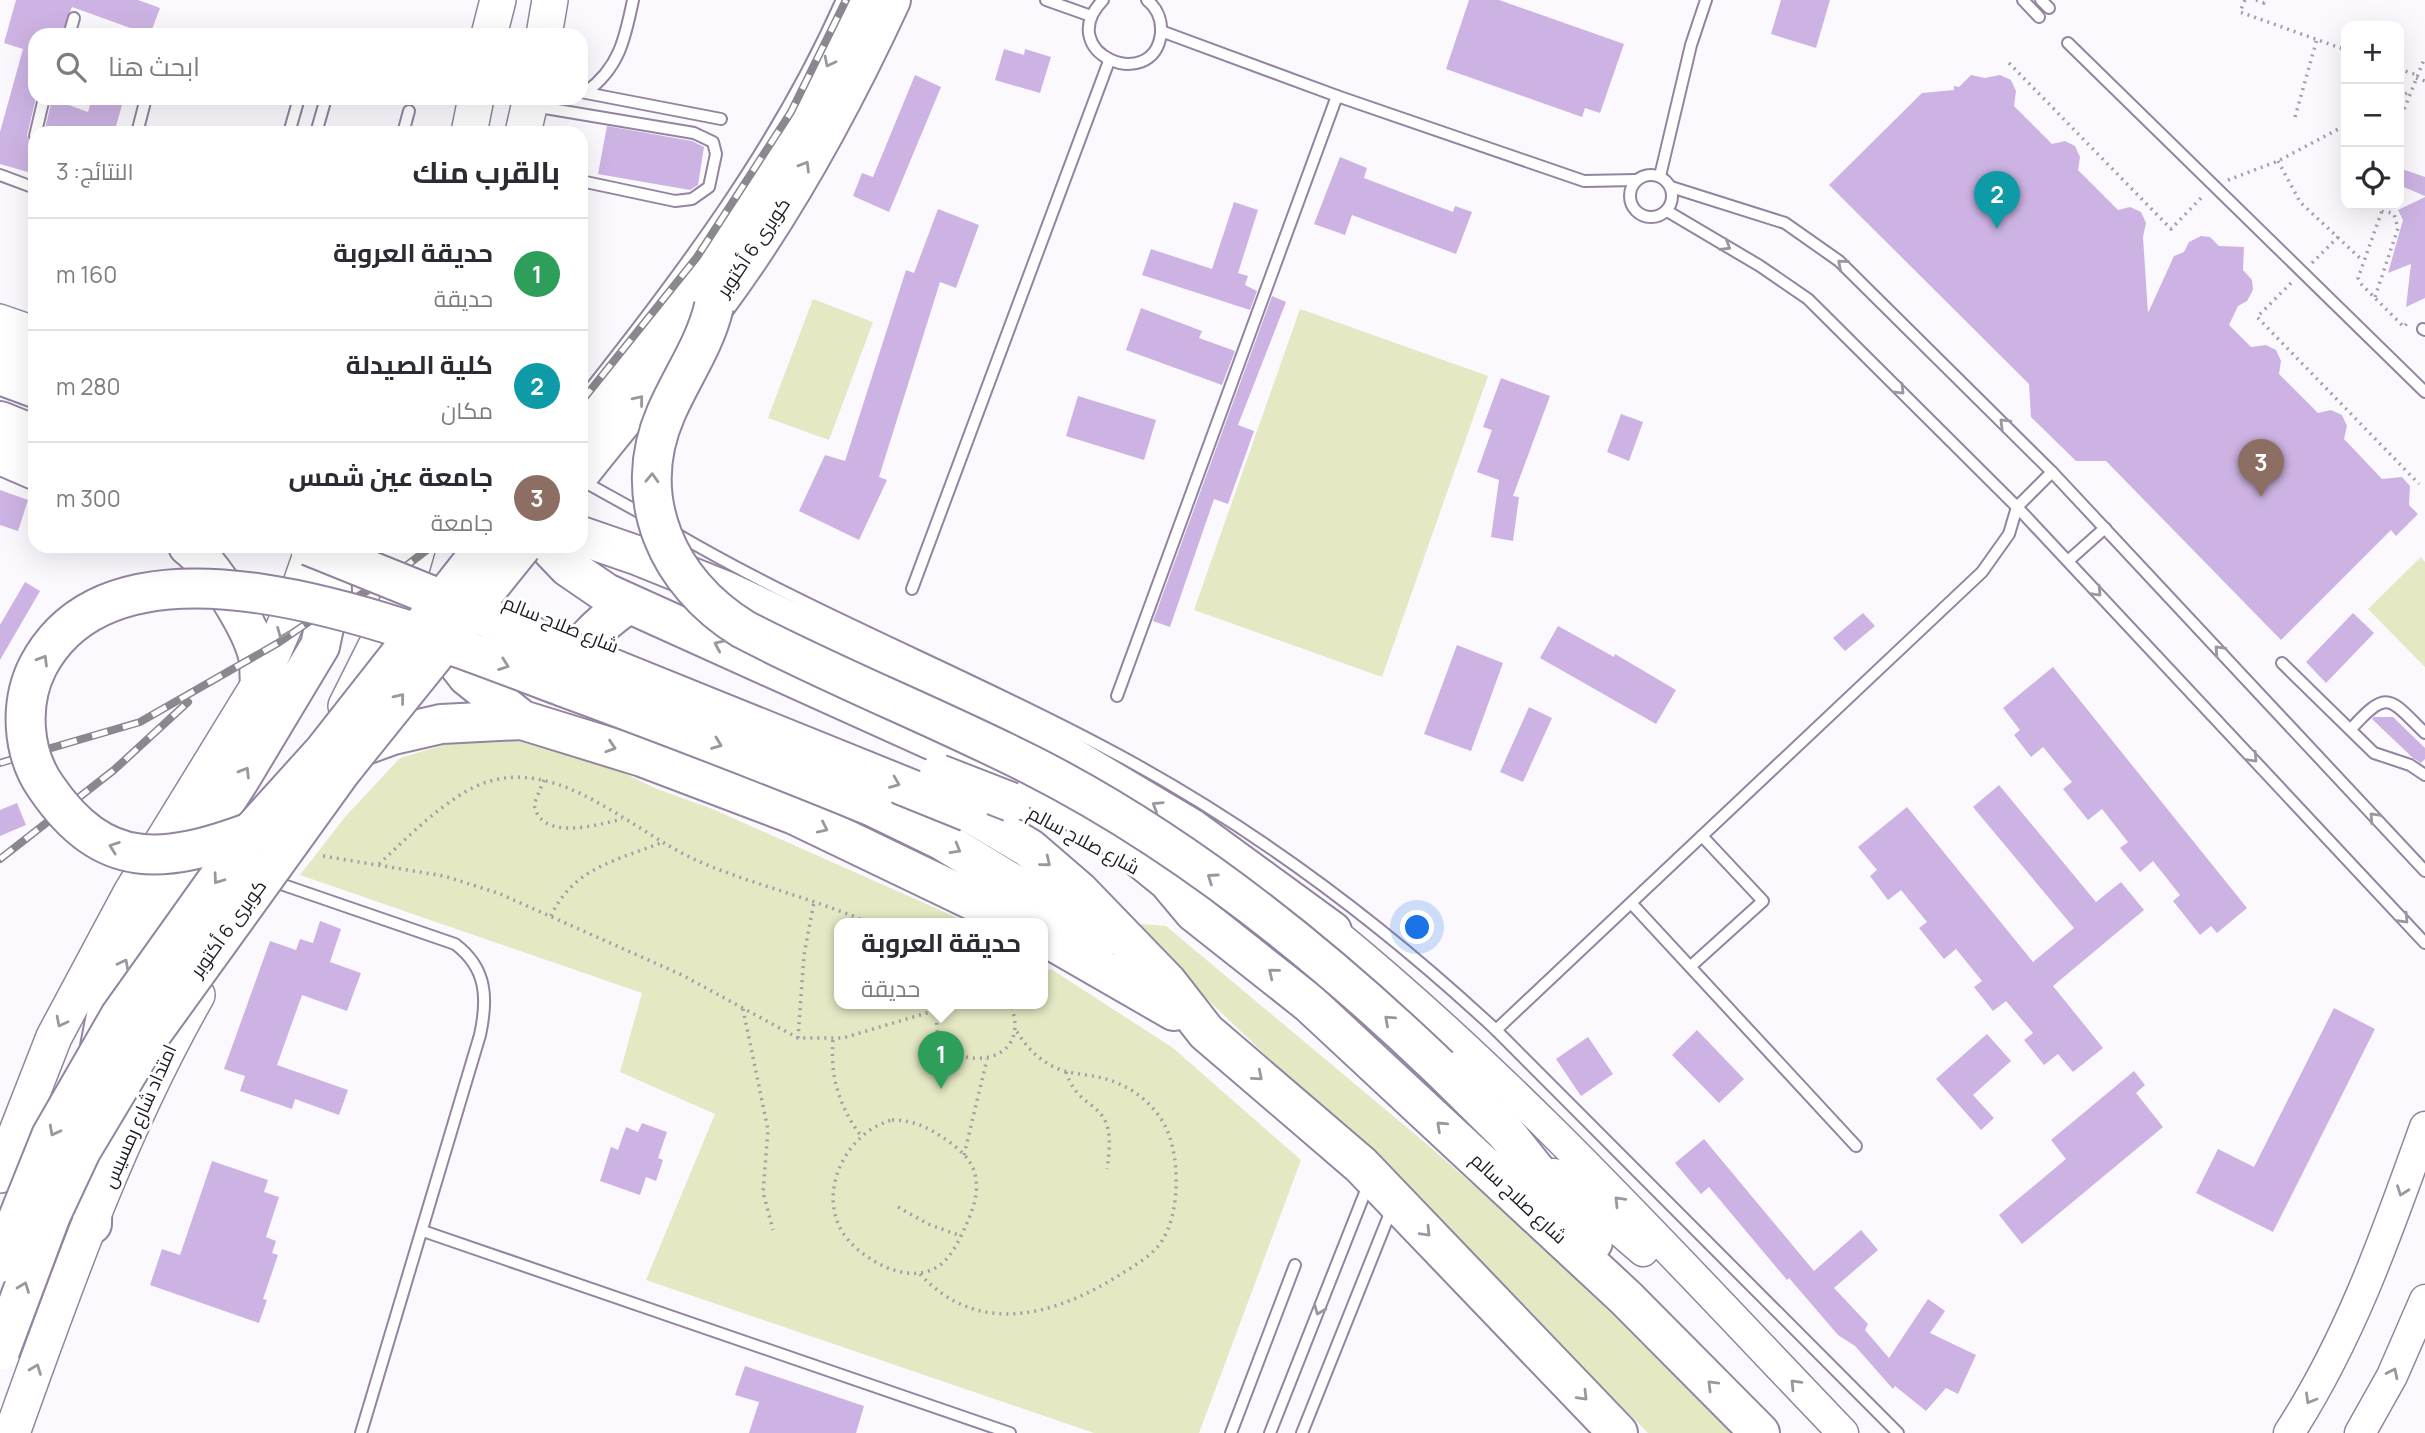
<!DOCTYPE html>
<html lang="ar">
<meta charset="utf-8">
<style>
:root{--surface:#fff;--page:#f7f7f7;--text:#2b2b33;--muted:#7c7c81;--line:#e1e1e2;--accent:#a8131f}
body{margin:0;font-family:Manrope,Cairo,sans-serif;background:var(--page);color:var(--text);direction:rtl}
.controls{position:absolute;right:21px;top:21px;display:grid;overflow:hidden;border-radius:14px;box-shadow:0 7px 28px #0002}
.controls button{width:63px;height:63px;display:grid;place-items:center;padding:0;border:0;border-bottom:2px solid var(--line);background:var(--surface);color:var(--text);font:35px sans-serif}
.you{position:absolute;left:1418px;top:928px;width:24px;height:24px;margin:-18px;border:5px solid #fff;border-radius:50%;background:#1a73e8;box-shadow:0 0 0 10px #1a73e833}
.badge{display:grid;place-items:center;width:46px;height:46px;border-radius:50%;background:var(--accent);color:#fff;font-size:23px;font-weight:700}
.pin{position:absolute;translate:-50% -58px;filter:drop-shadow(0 2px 4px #0008)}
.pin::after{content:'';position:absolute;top:37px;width:24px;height:21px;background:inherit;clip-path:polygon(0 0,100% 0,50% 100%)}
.popup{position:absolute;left:834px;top:918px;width:214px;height:91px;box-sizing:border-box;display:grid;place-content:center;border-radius:14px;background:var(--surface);filter:drop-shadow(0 2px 5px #0005);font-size:23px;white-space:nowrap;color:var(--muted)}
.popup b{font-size:26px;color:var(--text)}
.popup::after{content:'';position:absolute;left:50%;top:100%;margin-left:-14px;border:14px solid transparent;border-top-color:var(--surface)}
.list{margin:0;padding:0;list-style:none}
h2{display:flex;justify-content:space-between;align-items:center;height:91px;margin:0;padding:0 28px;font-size:30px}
h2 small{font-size:23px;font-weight:400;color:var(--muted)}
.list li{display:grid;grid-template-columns:46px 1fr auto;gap:21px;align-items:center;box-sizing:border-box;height:112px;padding:0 28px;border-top:2px solid var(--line)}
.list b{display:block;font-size:26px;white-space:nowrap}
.list p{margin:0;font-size:23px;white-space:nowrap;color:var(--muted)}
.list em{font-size:23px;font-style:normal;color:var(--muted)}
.icon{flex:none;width:38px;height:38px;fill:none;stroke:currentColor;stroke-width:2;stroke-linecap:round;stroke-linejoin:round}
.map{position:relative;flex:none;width:2425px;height:1433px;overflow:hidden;direction:ltr}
.search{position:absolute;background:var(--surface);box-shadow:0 7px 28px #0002;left:28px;top:28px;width:560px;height:77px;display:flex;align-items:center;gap:18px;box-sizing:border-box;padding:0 24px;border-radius:21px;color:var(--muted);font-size:26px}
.panel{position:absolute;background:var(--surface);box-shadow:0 7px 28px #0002;left:28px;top:126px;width:560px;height:427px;border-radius:21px;direction:rtl}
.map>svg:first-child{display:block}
</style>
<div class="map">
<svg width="2425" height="1433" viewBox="0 0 2425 1433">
<rect width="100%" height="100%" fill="#fbf8fe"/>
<g fill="#e4e8c3">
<polygon points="813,299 873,322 829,440 768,418"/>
<polygon points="1300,309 1488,376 1382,677 1194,610"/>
<polygon points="2421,557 2425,562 2425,667 2368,609"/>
<polygon points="509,731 587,755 657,789 710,808 969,923 839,923 839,1003 1042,1003 1043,970 1051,969 1173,1048 1301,1160 1199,1433 1094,1433 646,1280 715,1114 620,1072 642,993 300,875 345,817 400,758 488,732"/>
<polygon points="1142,924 1166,926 1429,1146 1604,1300 1733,1433 1648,1433 1411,1194 1139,934"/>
</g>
<g fill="#cdb3e3">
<polygon points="16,0 138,0 160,8 150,35 72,7 61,35 35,35 36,98 27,135 29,141 35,144 35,174 0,164 0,132 23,49 4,43"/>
<polygon points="1469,0 1499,0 1624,44 1600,113 1585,108 1582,117 1446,69"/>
<polygon points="1781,0 1830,0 1816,48 1771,34"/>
<polygon points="1004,49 1024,55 1025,49 1051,57 1040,93 995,80"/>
<polygon points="915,75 941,87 889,212 853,196 862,173 873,177"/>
<polygon points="1971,75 1985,78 2000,75 2011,80 2016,91 2014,106 2052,144 2065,141 2075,146 2080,157 2078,170 2118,210 2130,207 2141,212 2146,223 2143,237 2148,313 2174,256 2184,252 2189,242 2201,236 2210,237 2219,246 2244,247 2243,270 2252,280 2253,290 2247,301 2238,306 2229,325 2251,347 2266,345 2276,350 2281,361 2279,374 2318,413 2331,410 2342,415 2347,426 2344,439 2382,479 2402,477 2410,486 2409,505 2418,514 2396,536 2391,530 2281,640 2106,461 2076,461 2031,417 2029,384 1829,185 1922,93 1954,90 1954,86 1959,87"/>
<polygon points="92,98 124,98 114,133 44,133 52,99 88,112"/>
<polygon points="607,126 692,141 704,147 698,185 690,190 598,174"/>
<polygon points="1340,157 1367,168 1364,178 1453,212 1455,206 1472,212 1456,254 1352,215 1345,235 1314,224"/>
<polygon points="2399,168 2425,177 2425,196 2399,185"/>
<polygon points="2425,197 2425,298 2406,307 2411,264 2388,273 2403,220 2398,210"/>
<polygon points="1234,202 1258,210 1238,273 1248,276 1245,285 1257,291 1250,310 1142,275 1151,249 1212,269"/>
<polygon points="938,209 979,225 956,288 940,282 879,477 887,480 859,540 799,511 825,455 845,461 906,270 914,273"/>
<polygon points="1272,296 1286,302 1238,425 1254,431 1228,504 1214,499 1170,627 1153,621"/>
<polygon points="1141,308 1202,331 1199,338 1235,351 1222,385 1126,350"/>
<polygon points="1501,378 1550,396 1513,496 1519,497 1513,541 1491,537 1499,480 1477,472 1492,430 1483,427"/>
<polygon points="1078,396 1156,420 1144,460 1066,436"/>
<polygon points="1621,414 1643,422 1629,461 1607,452"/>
<polygon points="0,490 28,500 18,531 0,525"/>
<polygon points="25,582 40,591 0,660 0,625"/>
<polygon points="1863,613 1875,626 1845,651 1833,638"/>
<polygon points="2353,613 2374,633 2326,683 2306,662"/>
<polygon points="1558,626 1614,657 1615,654 1676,690 1656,724 1540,658"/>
<polygon points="1457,645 1503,663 1471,751 1424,734"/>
<polygon points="2053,667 2247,908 2217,933 2211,926 2200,935 2173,901 2180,895 2153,861 2140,872 2120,848 2128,842 2102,809 2088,820 2063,789 2072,782 2043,747 2031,757 2014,735 2020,730 2003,708"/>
<polygon points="1529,707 1552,718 1523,782 1500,772"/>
<polygon points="2374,717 2393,717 2425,748 2425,759 2421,763 2413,758 2372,719"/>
<polygon points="1999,785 2096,902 2121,882 2144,910 2053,986 2103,1048 2073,1072 2058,1054 2044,1065 2024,1040 2033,1033 2006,1001 1993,1011 1974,987 1982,981 1956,949 1944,959 1919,928 1927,922 1901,890 1888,900 1870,876 1877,870 1858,847 1907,807 2033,962 2074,928 1973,807"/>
<polygon points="17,803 26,825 0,836 0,810"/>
<polygon points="320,921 341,929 330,962 361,973 347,1011 302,995 277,1065 348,1090 339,1115 295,1099 292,1109 240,1091 245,1076 224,1069 270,941 296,950 300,939 313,943"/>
<polygon points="2334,1008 2375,1029 2273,1232 2196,1193 2218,1149 2254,1167"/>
<polygon points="1697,1030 1744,1079 1719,1103 1672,1055"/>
<polygon points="1987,1034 2011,1061 1973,1095 1994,1118 1981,1130 1936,1079"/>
<polygon points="1588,1037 1613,1074 1581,1096 1556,1059"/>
<polygon points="2134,1071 2145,1085 2136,1093 2163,1127 2022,1244 1999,1215 2066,1159 2051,1140"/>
<polygon points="642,1123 667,1132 658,1158 663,1160 656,1181 646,1177 640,1195 600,1181 611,1147 618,1150 626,1127 638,1132"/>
<polygon points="1704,1139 1814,1271 1861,1230 1878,1250 1834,1288 1868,1324 1865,1330 1889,1358 1928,1299 1945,1311 1930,1333 1976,1355 1958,1394 1946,1388 1926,1411 1895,1386 1893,1389 1855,1346 1838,1335 1789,1278 1787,1280 1709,1187 1701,1194 1675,1163"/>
<polygon points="212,1161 268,1180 264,1192 279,1197 266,1237 276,1241 272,1253 278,1255 263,1299 267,1300 259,1323 150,1285 162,1249 180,1255"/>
<polygon points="745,1366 864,1406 856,1433 749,1433 759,1402 735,1395"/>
</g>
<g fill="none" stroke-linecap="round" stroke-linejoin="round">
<g stroke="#9384a0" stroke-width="14">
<g id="lane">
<polyline points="1046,0 1091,16"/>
<path d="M 1103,0 C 1052,53 1154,95 1161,33 C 1162,20 1157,8 1147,0"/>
<polyline points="2023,0 2039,17"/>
<polyline points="2041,0 2049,8"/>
<polyline points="1161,31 1337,96 1584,181 1636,180"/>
<polyline points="69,35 74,18"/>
<polyline points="2068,43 2425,392"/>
<polyline points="581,92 721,119"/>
<path d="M 586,92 C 619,68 625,39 633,0"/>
<polyline points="533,106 694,133 713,142 716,154 709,187 692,199 675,201 581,181"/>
<polyline points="137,133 146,98"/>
<polyline points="289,133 299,98"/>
<polyline points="316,133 326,98"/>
<polyline points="403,133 409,111"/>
<polyline points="35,136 44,98"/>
<circle cx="1651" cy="196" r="21"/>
<polyline points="0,175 35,188"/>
<polyline points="1660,176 1691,45 1706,0"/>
<polyline points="1671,187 1785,223 1839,261 2052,472 2425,871"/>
<polyline points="1667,211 1760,266 1808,299 2017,507 2425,943"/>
<polyline points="2423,329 2425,330"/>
<polyline points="581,480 646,516"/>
<path d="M 675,533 C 815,615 968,674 1111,751 C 1252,826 1379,921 1496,1030 L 1898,1433"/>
<polyline points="2068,561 2105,528"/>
<polyline points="912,589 1109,61"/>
<polyline points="2282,663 2374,753 2410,765 2425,775"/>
<polyline points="1117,696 1337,96"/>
<path d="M 2351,729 C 2388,688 2389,698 2425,733"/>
<path d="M 272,881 L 455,944 C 487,968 488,998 480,1035 L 361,1433"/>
<polyline points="1632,904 1856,1146"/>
<polyline points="1691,966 1763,901 1702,836"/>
<polyline points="1496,1030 1982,572 2009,534 2017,507 2052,472"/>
<polyline points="423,1231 1010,1433"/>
<polyline points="1231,1433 1295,1265"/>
<polyline points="1270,1433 1368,1185"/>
<polyline points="1302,1433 1392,1208"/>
</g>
</g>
<g stroke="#9384a0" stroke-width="24">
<polyline id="street" points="0,315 35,327"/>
</g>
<g stroke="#9384a0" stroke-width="33">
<g id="secondary">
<path d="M 1332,931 C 1517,1082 1678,1261 1843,1433"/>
<polyline points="1554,1174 1643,1251"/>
<path d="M 2289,1433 C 2351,1337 2387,1233 2425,1127"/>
<polyline points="2360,1433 2392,1376 2425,1300"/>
</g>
</g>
<g stroke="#9384a0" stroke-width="38">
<g id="primary">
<polyline points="489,35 498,0"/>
<polyline points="544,35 550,0"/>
<polyline points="469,133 476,98"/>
<polyline points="523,133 531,98"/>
<polyline points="346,706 407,584 418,546"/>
<polyline points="0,1175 54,1037 131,893 260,683 293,606 314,546"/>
<path d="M 12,1433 C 65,1285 119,1132 197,995"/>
</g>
</g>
<g stroke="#9384a0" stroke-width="42">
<g id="highway">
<polyline points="0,344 35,355"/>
<polyline points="0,375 35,388"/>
<polyline points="0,421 35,435"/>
<path d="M 581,423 C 686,290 789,157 857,0"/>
<polyline points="0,455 35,470"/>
<path d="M 581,472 C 625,416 672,362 715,305 C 785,211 842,106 891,0"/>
<polyline points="581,536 639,556 726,591 1041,739 1191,828 1332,931"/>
<path d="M 188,546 C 212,564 251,627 258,656 C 260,665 259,674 260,683"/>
<polyline points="397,546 407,584 423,619 467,676 522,720 642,757 795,815 1020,923"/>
<polyline points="548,546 568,567 606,593 1029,784 1109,833 1168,881 1194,912 1309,1003 1626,1298 1760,1433"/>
<path d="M 562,684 C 573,648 598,625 628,604"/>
<polyline points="346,752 393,735 441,724 522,720"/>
<polyline points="873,807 943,841 1102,938"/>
<polyline points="968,812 1029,848 1080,892 1167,982 1206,1032 1361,1165 1618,1433"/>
<polyline points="1042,935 1174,1011"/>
<polyline points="100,1047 111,989 144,927 239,781 320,646 332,590 330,568 323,546"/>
<polyline points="1439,1067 1505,1132 1593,1242"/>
<polyline points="92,1224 94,1121"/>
</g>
</g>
<g stroke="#a39fa7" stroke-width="3.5" stroke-dasharray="2 5" stroke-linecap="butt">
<polyline points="2245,0 2240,12 2346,50"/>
<polyline points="2256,0 2264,3 2265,0"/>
<polyline points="2009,63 2171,229 2204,195"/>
<polyline points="2399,69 2417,75"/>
<polyline points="2416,78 2425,81"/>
<polyline points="2399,97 2409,92"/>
<polyline points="2295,117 2317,39"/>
<polyline points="2399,122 2425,57"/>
<polyline points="2278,161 2300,202 2363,261"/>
<polyline points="2228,180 2278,161 2346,125"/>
<polyline points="2384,205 2358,278 2362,285 2404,327 2408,322"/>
<polyline points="2312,263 2338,237"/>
<polyline points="2291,283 2257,317 2419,484"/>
<polyline points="2375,297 2398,228 2394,214 2382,210"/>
<path d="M 544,780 L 534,804 C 540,842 598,825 622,819"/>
<polyline points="323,856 444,876 498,893 682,975 798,1038 843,1038 940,1009"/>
<path d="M 379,864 C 406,839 433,811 465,792 C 548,743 626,829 698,861 C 753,885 813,898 869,923"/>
<path d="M 551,916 C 574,867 616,861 663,842"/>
<path d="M 943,1003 C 906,1070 1042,1083 1010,1003"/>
<polyline points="743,1009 768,1130 763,1192 773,1230"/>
<polyline points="798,1038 804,955 814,902"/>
<path d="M 833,1040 C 830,1077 839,1106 861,1136"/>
<path d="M 1066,1072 C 1082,1119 1119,1094 1107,1169"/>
<path d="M 892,1120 C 911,1120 926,1126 942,1137 C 953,1144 966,1154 972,1166 C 981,1185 975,1205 967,1223 C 960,1238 952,1258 937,1267 C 910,1284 871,1264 851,1243 C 812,1203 842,1133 892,1120 Z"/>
<polyline points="964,1155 987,1059"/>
<polyline points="898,1207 928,1224 961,1236"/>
<path d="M 920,1274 C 978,1337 1053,1316 1118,1276 C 1134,1266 1154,1255 1163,1239 C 1178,1215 1179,1172 1172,1145 C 1164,1109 1132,1084 1098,1077 C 1084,1074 1069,1074 1056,1068 C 1037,1059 1025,1046 1015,1028"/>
</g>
<use href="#lane" stroke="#fff" stroke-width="10"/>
<use href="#street" stroke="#fff" stroke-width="21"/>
<use href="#secondary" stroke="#fff" stroke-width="30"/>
<use href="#primary" stroke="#fff" stroke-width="35"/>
<use href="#highway" stroke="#fff" stroke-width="38"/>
<g stroke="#8b878f" stroke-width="8">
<g id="rail">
<polyline points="581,402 697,257 791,112 846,0"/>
<polyline points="0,763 140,722 278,643 319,615 328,615 402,569 432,546"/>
<polyline points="0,859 114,770 188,702"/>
</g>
</g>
<use href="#rail" stroke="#fff" stroke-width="5" stroke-dasharray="16" stroke-linecap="butt"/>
<g stroke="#9384a0" stroke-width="42" stroke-linecap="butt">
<g id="highway-bridge">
<path d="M 714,306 C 705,345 682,376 666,413 C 629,498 668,583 743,629 C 837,678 936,717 1031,765 C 1181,841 1318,951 1439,1067"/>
<polyline points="309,546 968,812"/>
<polyline points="939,774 1011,802"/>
<path d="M 251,832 C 164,864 104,872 46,787 C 22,753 19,703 38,666 C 124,502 441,642 566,688 C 669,726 771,765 873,807"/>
<polyline points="0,1263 51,1136 120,1016 251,832 324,751 485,546"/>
<polyline points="0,1351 51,1215 81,1151 148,1039 342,770 522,546"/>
</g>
</g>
<use href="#highway-bridge" stroke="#fff" stroke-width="38"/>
</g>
<defs><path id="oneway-chevron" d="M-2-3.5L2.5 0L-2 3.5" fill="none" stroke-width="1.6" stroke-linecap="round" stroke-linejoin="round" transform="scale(1.75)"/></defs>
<g stroke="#9b989d">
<use href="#oneway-chevron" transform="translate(829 62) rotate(117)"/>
<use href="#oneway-chevron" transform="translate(805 166) rotate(-59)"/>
<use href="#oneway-chevron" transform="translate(1726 246) rotate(31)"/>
<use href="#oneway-chevron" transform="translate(1842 264) rotate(-139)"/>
<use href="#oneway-chevron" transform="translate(1900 390) rotate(45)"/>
<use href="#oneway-chevron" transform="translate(639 400) rotate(-51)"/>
<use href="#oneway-chevron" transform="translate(2004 423) rotate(-135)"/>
<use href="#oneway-chevron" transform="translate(652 478) rotate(-88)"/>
<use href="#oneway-chevron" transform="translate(2097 592) rotate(47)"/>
<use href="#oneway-chevron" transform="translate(282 633) rotate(112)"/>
<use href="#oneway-chevron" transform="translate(719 645) rotate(-156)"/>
<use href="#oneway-chevron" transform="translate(2219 650) rotate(-133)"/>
<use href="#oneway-chevron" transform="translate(43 660) rotate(-59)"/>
<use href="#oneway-chevron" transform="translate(504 665) rotate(20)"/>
<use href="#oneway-chevron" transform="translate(400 698) rotate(-51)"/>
<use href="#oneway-chevron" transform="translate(717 744) rotate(21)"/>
<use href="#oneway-chevron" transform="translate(611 747) rotate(18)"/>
<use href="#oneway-chevron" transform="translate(2253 758) rotate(47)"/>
<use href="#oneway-chevron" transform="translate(245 772) rotate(-59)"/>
<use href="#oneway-chevron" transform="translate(895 783) rotate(22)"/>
<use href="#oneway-chevron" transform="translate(1157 806) rotate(-148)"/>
<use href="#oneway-chevron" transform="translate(2374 817) rotate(-133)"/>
<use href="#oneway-chevron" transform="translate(823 828) rotate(25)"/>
<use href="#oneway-chevron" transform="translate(114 847) rotate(-160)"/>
<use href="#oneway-chevron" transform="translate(956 849) rotate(30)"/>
<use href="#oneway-chevron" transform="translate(1046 862) rotate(39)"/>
<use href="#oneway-chevron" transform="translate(1212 878) rotate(-145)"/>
<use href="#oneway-chevron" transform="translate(218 879) rotate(126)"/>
<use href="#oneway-chevron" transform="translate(2404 919) rotate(47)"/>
<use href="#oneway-chevron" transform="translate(124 964) rotate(-63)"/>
<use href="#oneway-chevron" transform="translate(1273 973) rotate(-141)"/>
<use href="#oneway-chevron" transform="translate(1389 1020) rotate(-138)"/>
<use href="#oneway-chevron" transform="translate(61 1022) rotate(117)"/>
<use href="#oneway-chevron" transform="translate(1258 1076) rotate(40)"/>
<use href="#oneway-chevron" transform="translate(1441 1126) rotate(-137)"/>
<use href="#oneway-chevron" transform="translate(54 1131) rotate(118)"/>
<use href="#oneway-chevron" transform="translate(2402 1191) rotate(110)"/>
<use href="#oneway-chevron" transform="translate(1619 1201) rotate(-134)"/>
<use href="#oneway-chevron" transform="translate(1426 1232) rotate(46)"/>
<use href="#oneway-chevron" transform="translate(24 1287) rotate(-69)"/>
<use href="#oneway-chevron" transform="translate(1319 1310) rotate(112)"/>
<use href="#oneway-chevron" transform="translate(36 1369) rotate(-69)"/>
<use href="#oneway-chevron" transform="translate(2393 1373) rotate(-64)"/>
<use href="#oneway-chevron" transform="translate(1795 1384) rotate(-134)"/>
<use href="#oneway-chevron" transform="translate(1712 1385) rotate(-135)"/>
<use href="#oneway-chevron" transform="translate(1583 1396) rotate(46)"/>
<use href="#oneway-chevron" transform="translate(2310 1399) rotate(120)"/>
</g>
<g text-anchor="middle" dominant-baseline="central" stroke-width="6" stroke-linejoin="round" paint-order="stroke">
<g font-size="19" fill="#201a25" stroke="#fff">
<text transform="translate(753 247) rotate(-56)">كوبرى 6 أكتوبر</text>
<text transform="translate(561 624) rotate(22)">شارع صلاح سالم</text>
<text transform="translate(1084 840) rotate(28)">شارع صلاح سالم</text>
<text transform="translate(228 928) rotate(-54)">كوبرى 6 أكتوبر</text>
<text transform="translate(139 1116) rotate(-66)">امتداد شارع رمسيس</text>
<text transform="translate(1519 1198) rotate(43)">شارع صلاح سالم</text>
</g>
</g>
</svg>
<div class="controls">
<button>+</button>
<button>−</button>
<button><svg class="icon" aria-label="locate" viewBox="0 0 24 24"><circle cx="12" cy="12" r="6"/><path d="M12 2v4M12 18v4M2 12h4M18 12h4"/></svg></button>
</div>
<div class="you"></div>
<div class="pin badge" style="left:941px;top:1089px;background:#2e9e5b">1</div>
<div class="popup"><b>حديقة العروبة</b>حديقة</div>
<div class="pin badge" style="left:1997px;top:229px;background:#0f9aa8">2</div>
<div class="pin badge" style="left:2261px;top:497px;background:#8d6e63">3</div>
<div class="search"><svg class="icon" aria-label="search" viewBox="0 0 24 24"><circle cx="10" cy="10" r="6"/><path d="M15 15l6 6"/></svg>ابحث هنا</div>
<section class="panel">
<h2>بالقرب منك<small>النتائج: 3</small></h2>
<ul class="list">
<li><span class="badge" style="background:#2e9e5b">1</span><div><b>حديقة العروبة</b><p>حديقة</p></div><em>160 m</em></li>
<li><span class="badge" style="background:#0f9aa8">2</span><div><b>كلية الصيدلة</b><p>مكان</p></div><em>280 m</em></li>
<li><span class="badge" style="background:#8d6e63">3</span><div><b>جامعة عين شمس</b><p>جامعة</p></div><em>300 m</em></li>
</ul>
</section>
</div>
